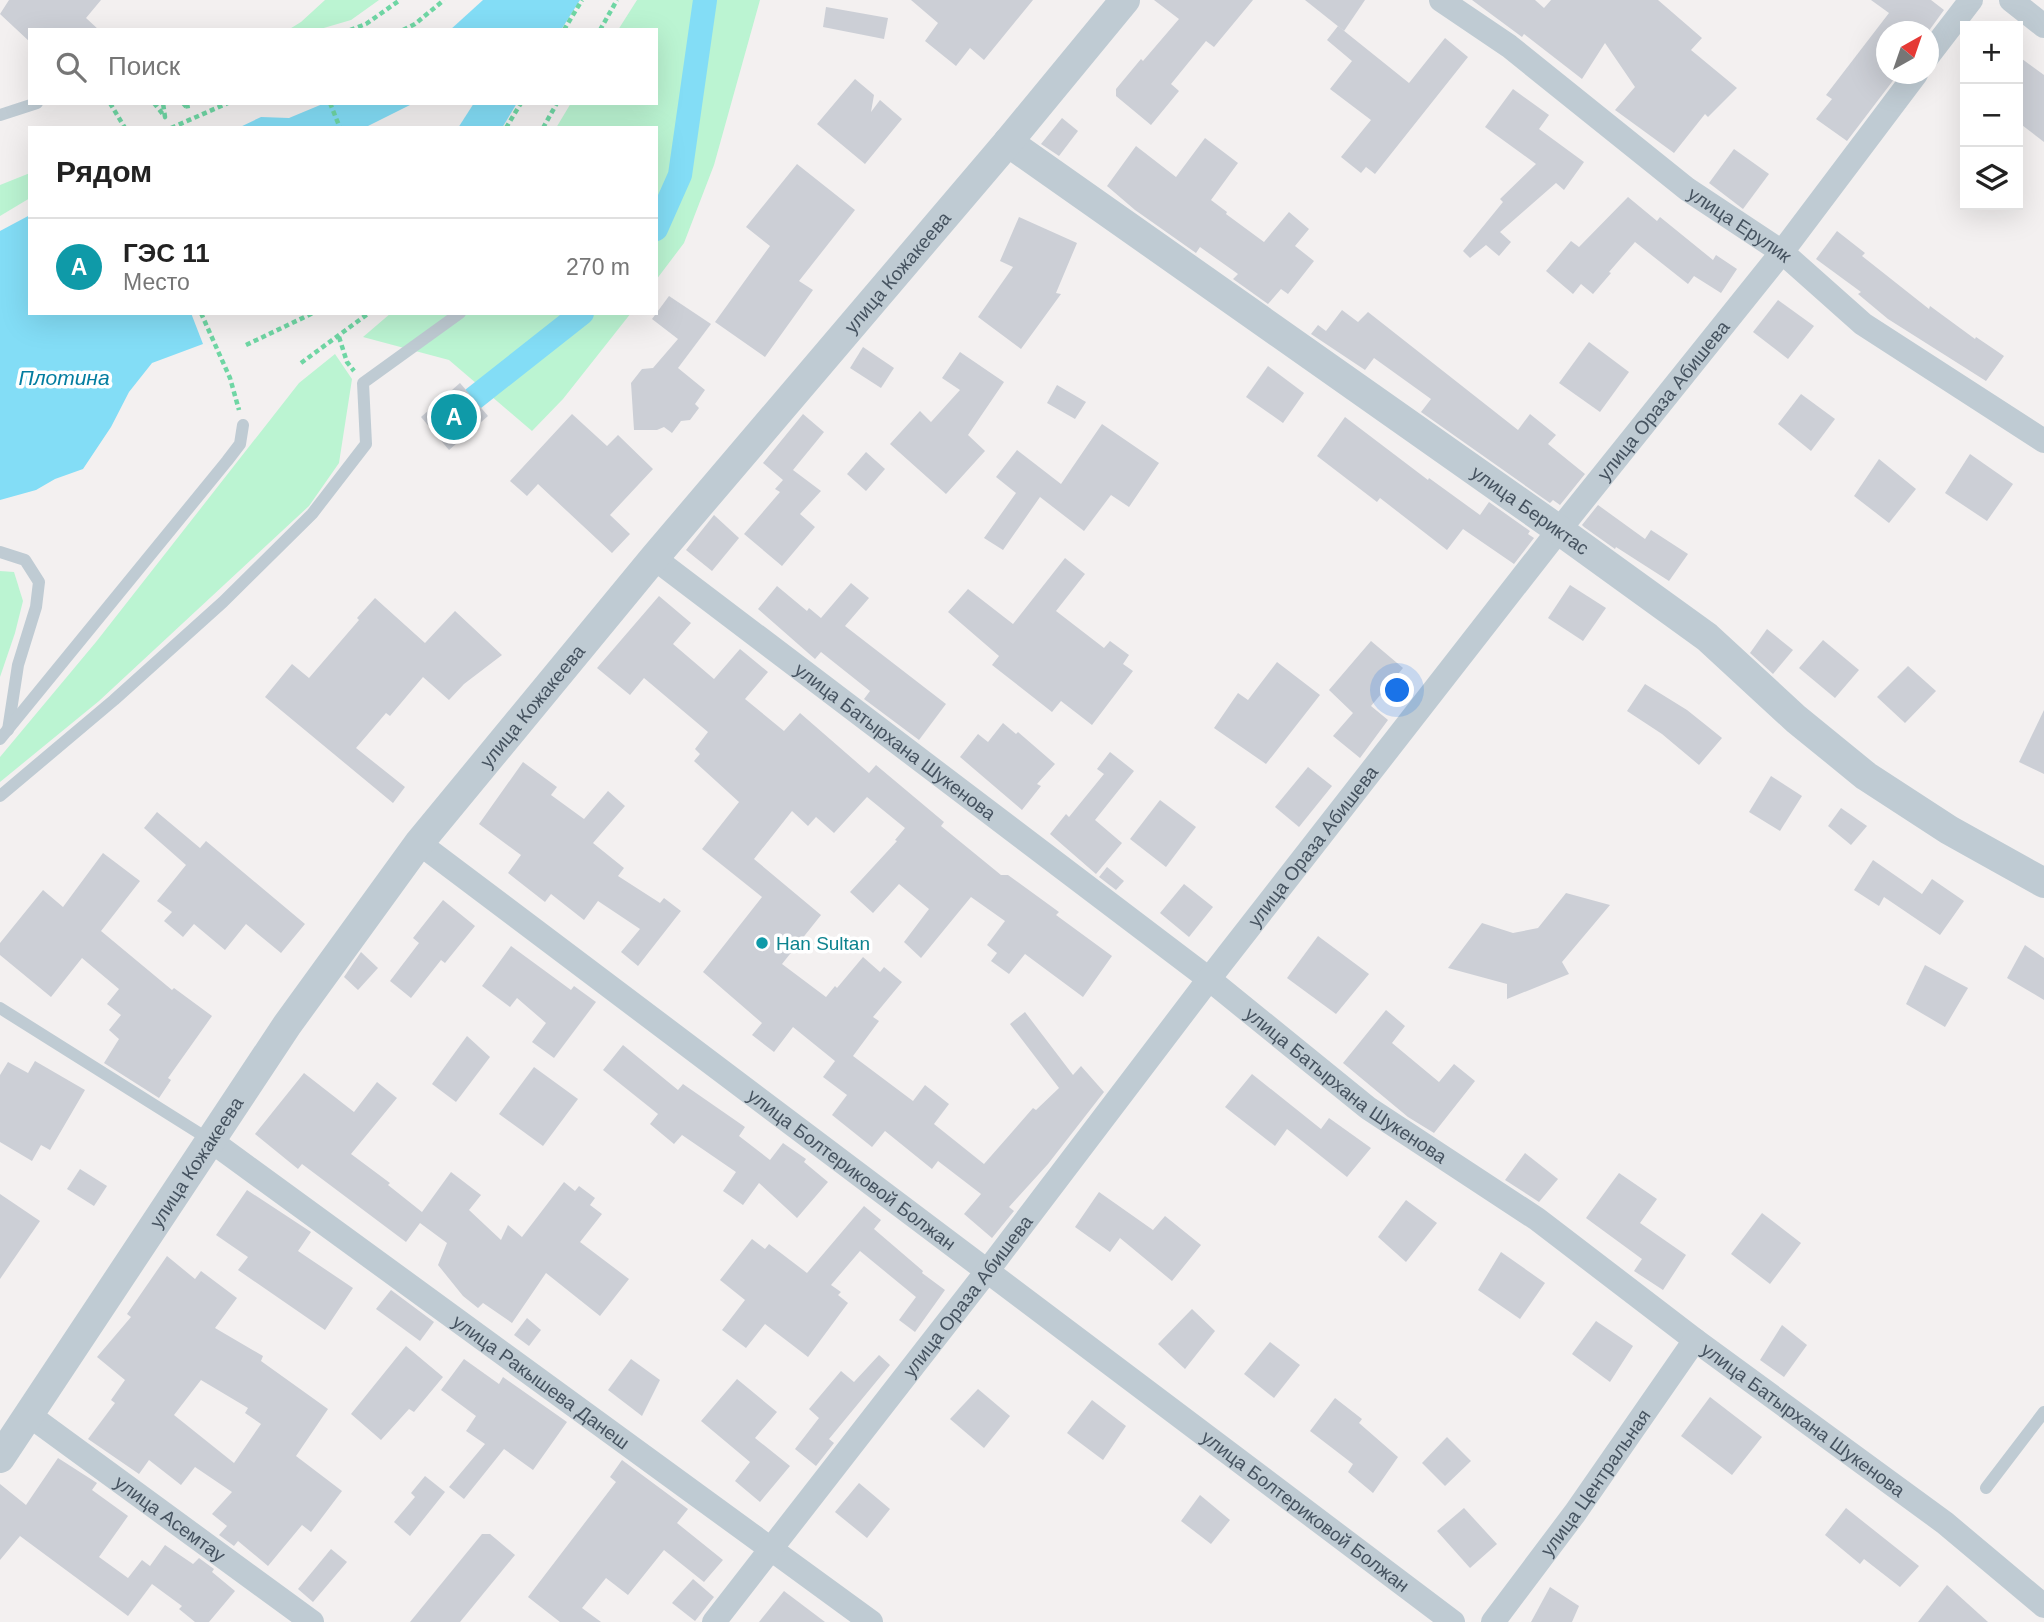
<!DOCTYPE html>
<html lang="ru">
<meta charset="utf-8">
<style>
:root{--surface:#fff;--page:#f2f2f2;--text:#222;--muted:#767676;--line:#e0e0e0;--accent:#0f766e}
body{margin:0;font-family:Arial,sans-serif;background:var(--page);color:var(--text)}
.controls{position:absolute;right:21px;top:21px;display:grid;overflow:hidden;border-radius:0px;box-shadow:0 7px 28px #0002}
.controls button{width:63px;height:63px;display:grid;place-items:center;padding:0;border:0;border-bottom:2px solid var(--line);background:var(--surface);color:var(--text);font:35px sans-serif}
.compass{position:absolute;left:1876px;top:21px;width:63px;height:63px;border-radius:50%;background:var(--surface);box-shadow:0 7px 28px #0002;rotate:40deg}
.you{position:absolute;left:1398px;top:691px;width:24px;height:24px;margin:-18px;border:5px solid #fff;border-radius:50%;background:#1a73e8;box-shadow:0 0 0 10px #1a73e833}
.badge{display:grid;place-items:center;width:46px;height:46px;border-radius:50%;background:var(--accent);color:#fff;font-size:23px;font-weight:700}
.pin{position:absolute;translate:-50% -50%;border:4px solid #fff;box-shadow:0 2px 7px #0006}
.list{margin:0;padding:0;list-style:none}
h2{display:flex;justify-content:space-between;align-items:center;height:91px;margin:0;padding:0 28px;font-size:30px}
h2 small{font-size:23px;font-weight:400;color:var(--muted)}
.list li{display:grid;grid-template-columns:46px 1fr auto;gap:21px;align-items:center;box-sizing:border-box;height:98px;padding:0 28px;border-top:2px solid var(--line)}
.list b{display:block;font-size:26px;white-space:nowrap}
.list p{margin:0;font-size:23px;white-space:nowrap;color:var(--muted)}
.list em{font-size:23px;font-style:normal;color:var(--muted)}
.icon{flex:none;width:38px;height:38px;fill:none;stroke:currentColor;stroke-width:2;stroke-linecap:round;stroke-linejoin:round}
.map{position:relative;flex:none;width:2044px;height:1622px;overflow:hidden}
.search{position:absolute;background:var(--surface);box-shadow:0 7px 28px #0002;left:28px;top:28px;width:630px;height:77px;display:flex;align-items:center;gap:18px;box-sizing:border-box;padding:0 24px;border-radius:0px;color:var(--muted);font-size:26px}
.panel{position:absolute;background:var(--surface);box-shadow:0 7px 28px #0002;left:28px;top:126px;width:630px;height:189px;border-radius:0px}
.map>svg:first-child{display:block}
</style>
<div class="map">
<svg width="2044" height="1622" viewBox="0 0 2044 1622">
<rect width="100%" height="100%" fill="#f3f0f0"/>
<g fill="#bbf4d2">
<polygon points="325,0 379,0 351,20 317,30 288,30 301,22"/>
<polygon points="637,0 760,0 714,165 684,243 656,280 656,128 556,128 571,103 656,103 656,30 618,30"/>
<polygon points="30,173 30,198 0,216 0,185"/>
<polygon points="391,313 631,313 563,399 532,431 449,360 363,337"/>
<polygon points="335,354 352,379 339,463 309,506 99,701 0,782 0,757 96,642 299,383"/>
<polygon points="0,571 14,572 23,601 15,633 0,677"/>
</g>
<g fill="#83ddf6">
<polygon points="483,0 580,0 561,30 450,30"/>
<polygon points="325,103 414,103 364,128 238,128 261,117 289,118"/>
<polygon points="474,103 517,103 502,128 458,128"/>
<polygon points="30,215 30,313 191,313 203,344 152,363 129,392 111,427 83,469 55,479 36,490 0,500 0,231"/>
</g>
<g fill="none" stroke-linecap="round" stroke-linejoin="round">
<g stroke="#83ddf6" stroke-width="24">
<polyline points="656,229 680,175 705,0"/>
<polyline points="473,399 582,313"/>
</g>
</g>
<g fill="#cccfd6" fill-rule="evenodd">
<polygon points="9,0 101,0 86,18 99,30 30,30 30,42 0,14"/>
<polygon points="911,0 1033,0 984,60 970,48 956,66 925,41 938,23"/>
<polygon points="1154,0 1253,0 1214,47 1206,41 1171,84 1179,91 1151,125 1116,96 1116,89 1141,59 1143,61 1179,19"/>
<polygon points="1305,0 1365,0 1344,31"/>
<polygon points="1472,0 1535,0 1544,8 1551,0 1658,0 1702,38 1691,50 1737,88 1708,117 1705,114 1674,153 1615,110 1635,87 1605,43 1582,79 1524,34 1522,37"/>
<polygon points="1871,0 1931,0 1944,10 1928,32 1886,32 1886,74 1898,74 1847,141 1816,119 1832,99 1826,95 1889,13"/>
<polygon points="826,7 888,18 884,39 823,27"/>
<polygon points="1338,26 1409,83 1445,38 1468,57 1375,174 1366,167 1361,173 1341,157 1371,120 1330,89 1352,61 1327,40"/>
<polygon points="2018,56 2044,75 2044,142 2018,122"/>
<polygon points="855,79 874,95 871,112 880,100 902,119 865,164 817,124"/>
<polygon points="1513,89 1549,115 1539,129 1584,162 1564,190 1556,183 1500,232 1511,242 1499,256 1486,245 1470,258 1463,251 1503,202 1500,199 1536,164 1485,127"/>
<polygon points="1062,118 1078,131 1059,156 1041,144"/>
<polygon points="1205,138 1238,163 1211,200 1227,212 1226,214 1264,242 1289,212 1309,229 1295,246 1314,261 1288,294 1281,289 1268,304 1233,279 1238,274 1200,247 1196,253 1135,210 1107,186 1136,146 1176,177"/>
<polygon points="1734,149 1769,174 1743,209 1709,183"/>
<polygon points="797,164 855,210 799,281 813,290 765,357 715,322 770,246 746,227"/>
<polygon points="1628,197 1657,221 1660,217 1713,260 1716,255 1737,269 1721,293 1694,276 1688,284 1635,242 1609,272 1611,273 1593,294 1581,284 1573,294 1546,271 1571,241 1579,247"/>
<polygon points="1019,217 1077,243 1056,293 1061,294 1021,349 978,317 1013,267 1000,261"/>
<polygon points="1837,231 1865,253 1862,256 1929,309 1930,306 1975,339 1976,337 2004,356 1986,381 1888,319 1858,294 1861,292 1816,259"/>
<polygon points="669,296 711,324 678,368 705,390 695,404 699,408 690,420 681,421 672,433 664,427 657,430 634,430 631,383 642,369 653,368 678,339 652,319"/>
<polygon points="1778,300 1814,326 1788,359 1753,332"/>
<polygon points="1342,310 1358,322 1368,312 1518,430 1530,414 1556,435 1548,444 1585,474 1560,505 1553,500 1550,503 1421,412 1431,399 1374,358 1365,370 1311,334 1318,325 1326,331"/>
<polygon points="1589,342 1629,372 1600,412 1559,383"/>
<polygon points="863,347 894,368 881,388 850,368"/>
<polygon points="960,352 1004,382 968,435 985,451 946,494 890,444 920,411 931,422 960,390 942,378"/>
<polygon points="1268,366 1304,393 1283,423 1246,397"/>
<polygon points="460,383 488,416 449,450 421,417"/>
<polygon points="1057,385 1086,402 1075,419 1047,403"/>
<polygon points="1801,394 1835,419 1811,451 1778,424"/>
<polygon points="572,414 607,446 618,435 653,469 610,515 630,534 612,553 538,484 527,496 510,481"/>
<polygon points="803,414 824,432 793,470 821,491 800,514 815,527 782,566 744,534 780,492 775,489 783,480 763,463"/>
<polygon points="1345,417 1428,480 1429,478 1480,515 1489,502 1530,531 1528,534 1534,538 1514,564 1463,529 1447,550 1380,498 1377,502 1317,456"/>
<polygon points="1102,424 1159,463 1129,507 1111,495 1084,531 1040,497 1003,550 984,538 1016,493 996,477 1017,450 1061,484"/>
<polygon points="866,452 885,469 866,491 847,474"/>
<polygon points="1970,454 2013,484 1987,521 1945,493"/>
<polygon points="1879,459 1916,489 1889,523 1854,496"/>
<polygon points="1598,505 1645,539 1651,530 1688,554 1669,581 1616,547 1615,549 1584,527 1582,525"/>
<polygon points="714,515 739,538 712,571 686,550"/>
<polygon points="1065,558 1085,574 1056,611 1104,648 1110,641 1129,655 1123,664 1133,671 1092,725 1061,701 1052,712 992,665 999,656 948,612 968,589 1013,624"/>
<polygon points="851,583 869,598 845,626 946,704 919,740 864,699 870,691 821,652 815,659 758,609 777,586 807,611 809,608 821,618"/>
<polygon points="1570,585 1606,608 1583,641 1548,618"/>
<polygon points="659,596 691,623 673,644 714,679 740,649 768,672 745,699 784,731 800,713 869,773 876,765 944,822 941,826 1001,875 1008,875 1059,912 1056,915 1112,956 1083,997 1025,954 1009,974 991,961 997,953 987,945 1005,921 971,897 921,958 904,942 929,909 899,884 873,913 850,892 897,841 895,840 905,828 867,797 834,833 816,817 808,826 792,811 754,859 821,915 782,964 826,997 835,986 837,988 863,957 880,972 884,967 902,982 873,1017 879,1021 853,1056 913,1101 925,1085 949,1104 934,1124 984,1164 1033,1108 1036,1110 1059,1088 1010,1024 1025,1012 1073,1075 1081,1066 1104,1092 1048,1164 1009,1207 1014,1211 992,1238 964,1214 981,1194 938,1161 932,1169 885,1131 872,1147 832,1115 847,1095 823,1077 835,1061 793,1027 774,1052 752,1035 762,1023 703,972 762,897 702,849 739,802 694,761 700,754 695,749 708,732 644,678 630,695 597,668"/>
<polygon points="375,598 425,643 455,611 502,655 464,684 449,700 423,677 390,716 386,713 356,748 405,787 393,803 265,697 292,664 309,678 359,620 357,618"/>
<polygon points="1767,629 1793,650 1773,674 1750,653"/>
<polygon points="1823,640 1859,670 1835,698 1799,668"/>
<polygon points="1371,641 1403,668 1371,706 1388,720 1360,758 1333,736 1353,713 1329,690"/>
<polygon points="1277,662 1320,695 1266,764 1214,728 1238,693 1248,700"/>
<polygon points="1908,666 1936,691 1905,723 1877,697"/>
<polygon points="1645,684 1687,710 1722,738 1699,765 1662,734 1627,711"/>
<polygon points="2044,710 2044,774 2019,762"/>
<polygon points="1003,723 1016,734 1018,732 1055,764 1037,784 1041,786 1022,810 960,757 978,734 988,742"/>
<polygon points="1110,752 1134,771 1095,820 1122,843 1096,874 1050,834 1066,814 1069,817 1104,774 1097,769"/>
<polygon points="523,762 557,787 551,795 584,819 608,791 625,806 593,843 624,868 618,876 660,903 664,898 681,911 638,966 621,952 640,929 598,901 584,920 551,894 545,902 508,873 521,855 479,824"/>
<polygon points="1308,767 1332,786 1299,827 1275,807"/>
<polygon points="1771,776 1802,796 1780,831 1749,812"/>
<polygon points="1160,800 1196,827 1166,867 1130,839"/>
<polygon points="1841,808 1867,826 1851,845 1828,826"/>
<polygon points="157,812 200,848 206,841 305,924 281,953 246,924 225,950 194,924 183,937 164,921 172,912 157,901 186,865 144,828"/>
<polygon points="103,853 140,881 101,931 172,990 174,988 212,1016 168,1078 171,1080 159,1098 104,1063 119,1039 109,1030 121,1015 107,1004 119,989 82,958 51,997 0,955 0,943 43,890 63,907"/>
<polygon points="1873,860 1922,894 1932,879 1964,901 1940,935 1884,897 1879,906 1854,890"/>
<polygon points="1107,867 1124,881 1116,890 1099,877"/>
<polygon points="1184,884 1213,907 1189,937 1160,913"/>
<polygon points="1566,893 1610,905 1562,962 1569,974 1507,999 1507,984 1448,968 1482,923 1513,933 1538,928"/>
<polygon points="443,900 475,926 445,963 441,960 411,998 390,981 419,943 413,938"/>
<polygon points="1318,936 1369,974 1336,1014 1287,978"/>
<polygon points="2025,945 2044,958 2044,1000 2007,978"/>
<polygon points="511,946 571,990 574,986 596,1002 554,1058 532,1042 546,1023 517,998 510,1007 482,986"/>
<polygon points="361,952 378,968 358,990 344,977"/>
<polygon points="1925,965 1968,988 1945,1027 1906,1004"/>
<polygon points="1386,1010 1405,1026 1392,1043 1439,1082 1454,1064 1475,1081 1434,1133 1408,1117 1343,1063"/>
<polygon points="467,1036 490,1057 456,1102 432,1084"/>
<polygon points="623,1045 678,1090 683,1084 745,1127 739,1136 770,1160 783,1143 806,1159 804,1162 828,1182 797,1218 759,1183 743,1205 723,1191 736,1172 682,1135 674,1144 650,1124 658,1114 603,1070"/>
<polygon points="35,1061 85,1090 50,1150 41,1145 32,1161 0,1142 0,1075 8,1062 28,1073"/>
<polygon points="534,1067 578,1099 543,1146 499,1114"/>
<polygon points="304,1073 354,1112 377,1082 397,1098 351,1154 390,1183 388,1185 422,1212 451,1172 481,1195 469,1210 501,1240 508,1225 522,1237 564,1182 575,1191 579,1186 595,1198 590,1205 602,1214 580,1242 629,1279 600,1316 546,1273 512,1323 483,1303 478,1308 463,1296 438,1265 447,1243 420,1223 406,1242 302,1164 298,1169 255,1134"/>
<polygon points="1252,1074 1321,1129 1329,1118 1371,1148 1347,1177 1287,1129 1275,1146 1225,1107"/>
<polygon points="1525,1153 1558,1179 1539,1202 1505,1180"/>
<polygon points="80,1169 107,1186 94,1206 67,1189"/>
<polygon points="1619,1173 1657,1199 1640,1223 1686,1255 1663,1290 1634,1271 1642,1259 1586,1218"/>
<polygon points="247,1190 311,1232 298,1251 353,1288 325,1330 238,1270 248,1257 216,1235"/>
<polygon points="1099,1192 1153,1230 1165,1216 1201,1245 1172,1281 1120,1238 1110,1252 1075,1227"/>
<polygon points="0,1194 40,1221 0,1279"/>
<polygon points="1406,1200 1437,1223 1406,1262 1378,1237"/>
<polygon points="864,1206 881,1220 874,1229 923,1271 922,1273 945,1290 915,1332 899,1320 916,1297 860,1251 831,1285 841,1292 838,1295 848,1303 808,1357 765,1324 746,1348 722,1330 745,1300 720,1280 752,1239 765,1249 769,1244 807,1273"/>
<polygon points="1762,1213 1801,1243 1770,1284 1731,1254"/>
<polygon points="1501,1252 1545,1283 1520,1319 1478,1290"/>
<path d="M 167,1256 L 195,1279 L 201,1271 L 237,1298 L 215,1328 L 263,1356 L 261,1361 L 328,1409 L 296,1456 L 342,1491 L 311,1532 L 302,1525 L 268,1566 L 238,1541 L 234,1546 L 219,1535 L 227,1526 L 212,1514 L 232,1492 L 195,1467 L 181,1485 L 149,1460 L 139,1474 L 88,1439 L 115,1403 L 111,1400 L 125,1380 L 97,1357 L 131,1317 L 127,1314 ZM 201,1380 L 248,1408 L 245,1413 L 261,1424 L 234,1463 L 174,1415 Z"/>
<polygon points="391,1290 434,1322 420,1341 376,1309"/>
<polygon points="1192,1309 1215,1331 1185,1369 1158,1344"/>
<polygon points="527,1318 541,1330 529,1346 514,1335"/>
<polygon points="1596,1321 1633,1346 1610,1382 1572,1354"/>
<polygon points="1782,1325 1807,1345 1784,1377 1760,1360"/>
<polygon points="1270,1342 1300,1365 1274,1398 1244,1374"/>
<polygon points="406,1346 443,1377 414,1412 409,1409 381,1440 351,1414"/>
<polygon points="879,1355 890,1365 829,1439 834,1443 816,1466 795,1449 819,1418 809,1409 841,1371 854,1382"/>
<polygon points="464,1359 499,1384 503,1377 567,1422 533,1470 504,1449 464,1499 449,1487 485,1444 466,1431 476,1416 441,1390"/>
<polygon points="631,1359 660,1380 642,1416 608,1390"/>
<polygon points="737,1379 777,1412 755,1438 790,1466 760,1502 735,1481 750,1462 701,1421"/>
<polygon points="978,1389 1010,1416 984,1448 950,1419"/>
<polygon points="1710,1397 1762,1437 1732,1475 1681,1436"/>
<polygon points="1335,1398 1362,1419 1359,1423 1398,1457 1373,1493 1348,1472 1353,1464 1310,1431"/>
<polygon points="1092,1400 1126,1426 1103,1460 1067,1433"/>
<polygon points="1447,1437 1471,1461 1445,1486 1422,1463"/>
<polygon points="58,1458 97,1483 92,1490 128,1516 99,1557 128,1578 142,1560 150,1566 165,1545 193,1564 199,1558 214,1569 212,1572 235,1591 209,1622 195,1622 179,1609 182,1606 152,1584 128,1616 20,1536 0,1560 0,1484 26,1505"/>
<polygon points="622,1460 688,1509 677,1523 723,1560 704,1582 664,1550 628,1595 606,1578 582,1608 601,1622 560,1622 528,1597 616,1482 610,1477"/>
<polygon points="425,1476 445,1492 410,1536 394,1522 415,1497 411,1493"/>
<polygon points="859,1483 890,1509 867,1538 835,1512"/>
<polygon points="1200,1495 1230,1520 1211,1544 1181,1521"/>
<polygon points="1464,1508 1497,1544 1470,1568 1437,1531"/>
<polygon points="1846,1508 1919,1566 1900,1587 1864,1559 1860,1564 1825,1535"/>
<polygon points="482,1534 490,1534 515,1555 460,1622 410,1622"/>
<polygon points="331,1549 347,1562 313,1602 298,1589"/>
<polygon points="693,1579 714,1597 695,1621 672,1603"/>
<polygon points="1947,1585 1988,1622 1918,1622"/>
<polygon points="1550,1587 1579,1606 1572,1622 1531,1622"/>
<polygon points="784,1591 825,1622 759,1622"/>
</g>
<g fill="none" stroke-linecap="round" stroke-linejoin="round">
<g stroke="#6fd6a4" stroke-width="4.5" stroke-dasharray="5 3.5" stroke-linecap="butt">
<polyline points="350,30 366,24 400,0"/>
<polyline points="403,30 415,24 444,0"/>
<polyline points="564,30 582,0"/>
<polyline points="600,30 617,0"/>
<polyline points="110,103 125,128"/>
<polyline points="154,103 165,117 163,103"/>
<polyline points="183,103 188,109 187,103"/>
<polyline points="330,103 340,128"/>
<polyline points="171,128 228,103"/>
<polyline points="506,128 521,103"/>
<polyline points="543,128 557,103"/>
<polyline points="201,313 230,378 239,410"/>
<polyline points="339,337 347,362 354,371"/>
<polyline points="246,345 313,313"/>
<polyline points="301,363 369,313"/>
</g>
<g stroke="#bfcbd3" stroke-width="12">
<polyline points="0,115 37,103"/>
<polyline points="0,552 25,560 39,582 36,607 18,665 8,730"/>
<polyline points="0,739 227,461 240,444 243,425"/>
<polyline points="0,796 114,700 223,602 312,514 366,444 363,383 460,313"/>
<polyline points="0,1008 210,1140"/>
<polyline points="1986,1488 2044,1412"/>
</g>
<g stroke="#bfcbd3" stroke-width="24">
<path id="s1" d="M 1441,0 L 1509,46 L 1687,189 L 1782,252 L 1863,324 L 2044,441"/>
<polyline points="2011,0 2044,26"/>
<polyline points="1928,56 1971,0"/>
<path id="s2" d="M 654,558 L 1209,979 L 1368,1108 L 1537,1219 L 1695,1340 L 1945,1523 L 2044,1606"/>
<path id="s3" d="M 419,843 L 1453,1622"/>
<path id="s4" d="M 210,1140 L 871,1622"/>
<path id="s5" d="M 29,1415 L 312,1622"/>
<path id="s6" d="M 714,1622 L 988,1270 L 1209,979 L 1559,530 L 1782,252 L 1916,74"/>
<path id="s7" d="M 1493,1622 L 1575,1513 L 1695,1340"/>
</g>
<g stroke="#bfcbd3" stroke-width="30">
<path id="s8" d="M 1008,142 L 1559,530 L 1707,637 L 1796,719 L 1866,776 L 1949,830 L 2044,883"/>
<path id="s9" d="M 0,1458 L 287,1025 L 419,843 L 654,558 L 1008,142 L 1125,0"/>
</g>
</g>
<circle fill="#0f9aa8" stroke="#fff" stroke-width="2.5" cx="762" cy="943" r="7"/>
<g text-anchor="middle" dominant-baseline="central" stroke-width="7" stroke-linejoin="round" paint-order="stroke">
<g font-size="19" fill="#465360" stroke="#fff">
<text stroke="none"><textPath href="#s1" startOffset="374">улица Ерулик</textPath></text>
<text stroke="none"><textPath href="#s9" startOffset="1489">улица Кожакеева</textPath></text>
<text stroke="none"><textPath href="#s6" startOffset="1547">улица Ораза Абишева</textPath></text>
<text stroke="none"><textPath href="#s8" startOffset="639">улица Бериктас</textPath></text>
<text stroke="none"><textPath href="#s9" startOffset="922">улица Кожакеева</textPath></text>
<text stroke="none"><textPath href="#s2" startOffset="303">улица Батырхана Шукенова</textPath></text>
<text stroke="none"><textPath href="#s6" startOffset="980">улица Ораза Абишева</textPath></text>
<text stroke="none"><textPath href="#s2" startOffset="870">улица Батырхана Шукенова</textPath></text>
<text stroke="none"><textPath href="#s9" startOffset="355">улица Кожакеева</textPath></text>
<text stroke="none"><textPath href="#s3" startOffset="542">улица Болтериковой Болжан</textPath></text>
<text stroke="none"><textPath href="#s6" startOffset="413">улица Ораза Абишева</textPath></text>
<text stroke="none"><textPath href="#s4" startOffset="410">улица Ракышева Данеш</textPath></text>
<text stroke="none"><textPath href="#s2" startOffset="1437">улица Батырхана Шукенова</textPath></text>
<text stroke="none"><textPath href="#s7" startOffset="173">улица Центральная</textPath></text>
<text stroke="none"><textPath href="#s3" startOffset="1110">улица Болтериковой Болжан</textPath></text>
<text stroke="none"><textPath href="#s5" startOffset="175">улица Асемтау</textPath></text>
</g>
<g font-size="19" fill="#0d838f" stroke="#fff" text-anchor="start">
<text x="776" y="943">Han Sultan</text>
</g>
<g font-size="21" font-style="italic" fill="#037da0" stroke="#fff">
<text x="64" y="377">Плотина</text>
</g>
</g>
</svg>
<div class="controls">
<button>+</button>
<button>−</button>
<button><svg class="icon" aria-label="layers" viewBox="0 0 24 24"><path d="M12 4l9 5-9 5-9-5zM3 14l9 5 9-5"/></svg></button>
</div>
<svg class="compass" viewBox="-18 -18 36 36"><path d="M0-13l5 13h-10z" fill="#e53935"/><path d="M0 13l5-13h-10z" fill="#767676"/></svg>
<div class="you"></div>
<div class="pin badge" style="left:454px;top:417px;background:#0f9aa8">A</div>
<div class="search"><svg class="icon" aria-label="search" viewBox="0 0 24 24"><circle cx="10" cy="10" r="6"/><path d="M15 15l6 6"/></svg>Поиск</div>
<section class="panel">
<h2>Рядом<small></small></h2>
<ul class="list">
<li><span class="badge" style="background:#0f9aa8">A</span><div><b>ГЭС 11</b><p>Место</p></div><em>270 m</em></li>
</ul>
</section>
</div>
